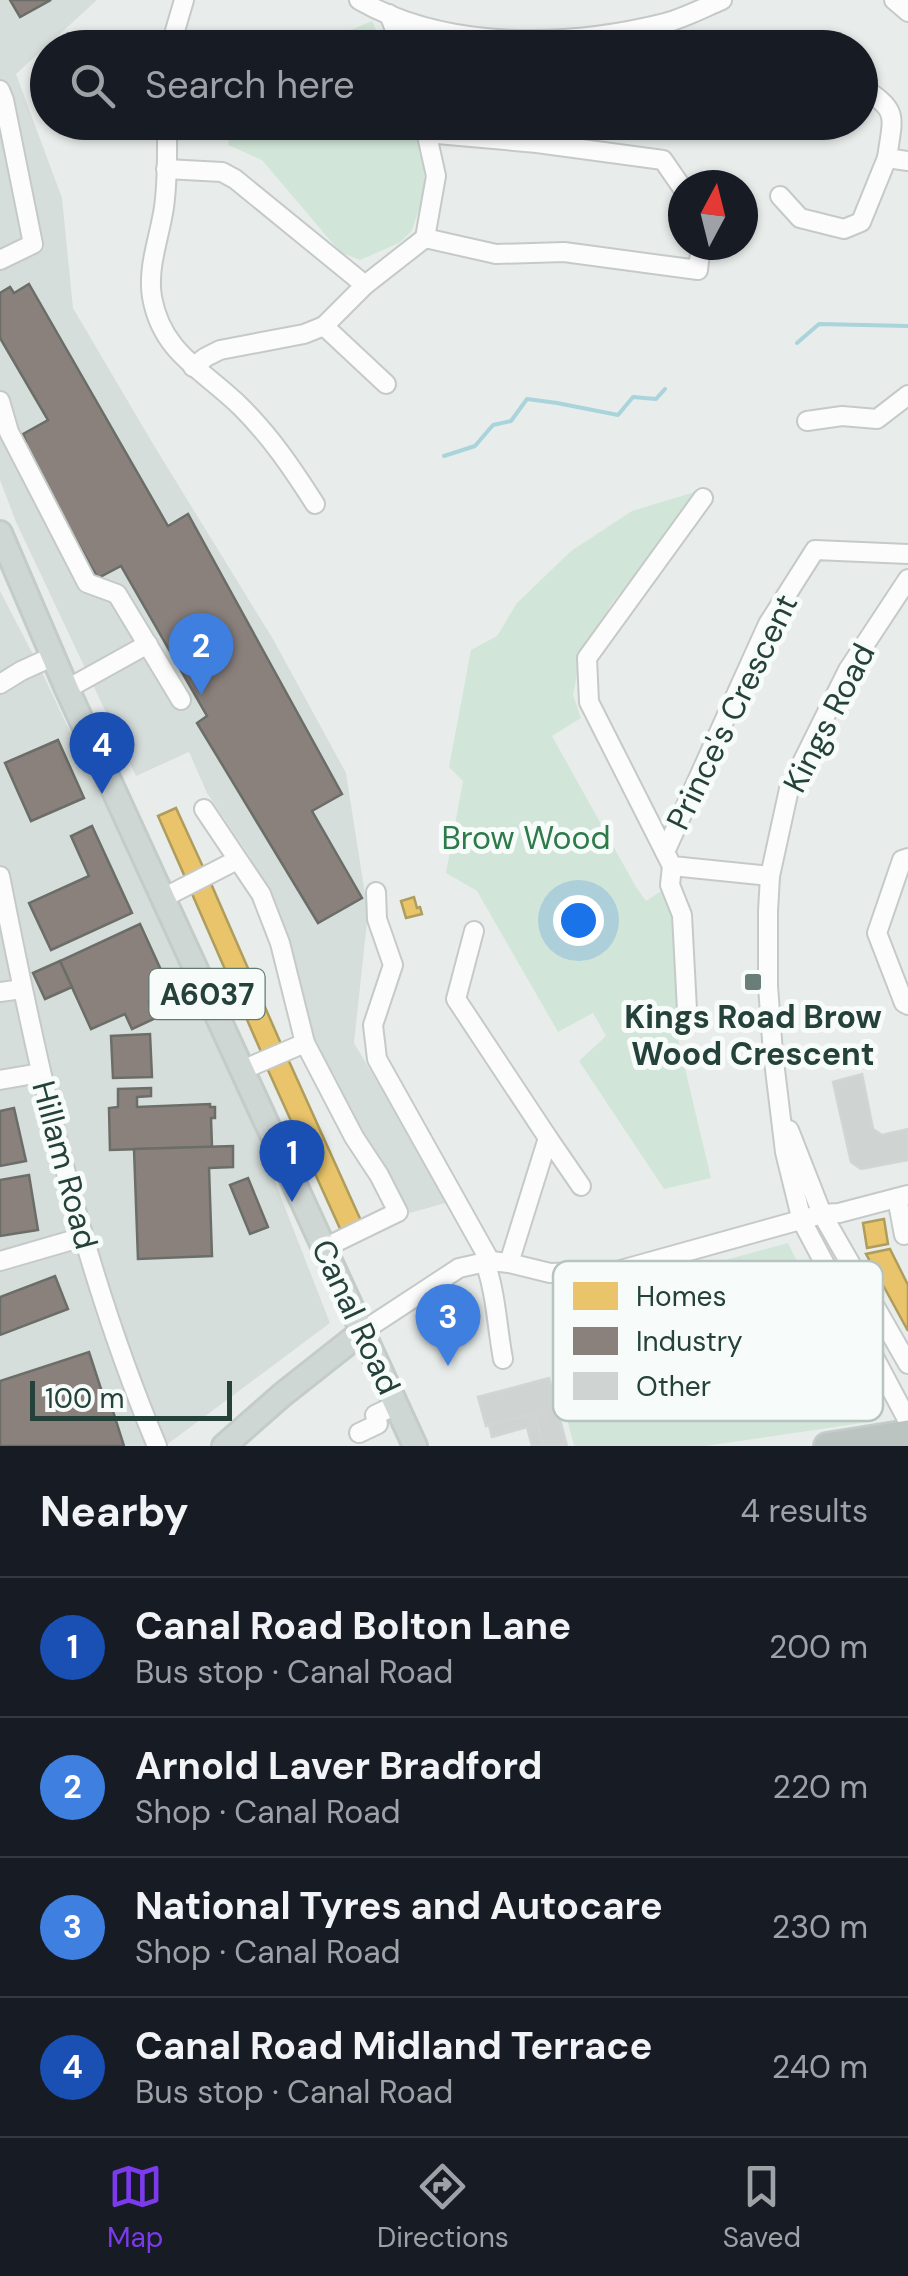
<!DOCTYPE html>
<meta charset="utf-8">
<style>
:root{--surface:#171b24;--page:#20242c;--text:#f1f3f6;--muted:#9ea1a6;--line:#363941;--accent:#7c3aed}
body{margin:0;font-family:"DM Sans",sans-serif;background:var(--page);color:var(--text)}
.compass{position:absolute;left:668px;top:170px;width:90px;height:90px;border-radius:50%;background:var(--surface);box-shadow:0 2px 8px #0004;rotate:7deg}
.scale{position:absolute;left:30px;bottom:25px;width:202px;box-sizing:border-box;padding-left:10px;border:5px solid #24423a;border-top:0;font-size:28px;line-height:35px;white-space:nowrap;color:#24423a;-webkit-text-stroke:8px #f7fbf9;paint-order:stroke}
.you{position:absolute;left:578px;top:920px;width:35px;height:35px;margin:-25px;border:8px solid #fff;border-radius:50%;background:#1a73e8;box-shadow:0 0 0 15px #1a73e833}
.badge{display:grid;place-items:center;width:65px;height:65px;border-radius:50%;background:var(--accent);color:#fff;font-size:32px;font-weight:700}
.pin{position:absolute;translate:-50% -82px;filter:drop-shadow(0 2px 5px #0008)}
.pin::after{content:'';position:absolute;top:52px;width:35px;height:30px;background:inherit;clip-path:polygon(0 0,100% 0,50% 100%)}
.list{margin:0;padding:0;list-style:none}
h2{display:flex;justify-content:space-between;align-items:center;height:130px;margin:0;padding:0 40px;font-size:42px}
h2 small{font-size:32px;font-weight:400;color:var(--muted)}
.list li{display:grid;grid-template-columns:65px 1fr auto;gap:30px;align-items:center;box-sizing:border-box;height:140px;padding:0 40px;border-top:2px solid var(--line)}
.list b{display:block;font-size:38px;white-space:nowrap}
.list p{margin:0;font-size:32px;white-space:nowrap;color:var(--muted)}
.list em{font-size:32px;font-style:normal;color:var(--muted)}
.icon{flex:none;width:55px;height:55px;fill:none;stroke:currentColor;stroke-width:2;stroke-linecap:round;stroke-linejoin:round}
.map{position:relative;flex:none;width:908px;height:1446px;overflow:hidden}
.search{position:absolute;background:var(--surface);box-shadow:0 2px 8px #0004;left:30px;right:30px;top:30px;height:110px;display:flex;align-items:center;gap:25px;box-sizing:border-box;padding:0 35px;border-radius:55px;color:var(--muted);font-size:38px}
.sheet{height:690px;background:var(--surface)}
nav{display:flex;justify-content:space-around;align-items:center;box-sizing:border-box;height:140px;border-top:2px solid var(--line);background:var(--surface);font-size:28px;color:var(--muted)}
nav a{display:grid;justify-items:center;gap:5px}
nav .on{color:var(--accent)}
.map>svg:first-child{display:block}
</style>
<div class="map">
<svg width="908" height="1446" viewBox="0 0 908 1446">
<rect width="100%" height="100%" fill="#e8edeb"/>
<g fill="#d6dedb">
<polygon points="0,0 97,0 16,74 62,198 73,308 153,444 273,639 346,773 368,913 354,1043 449,1202 410,1213 387,1171 342,1101 313,1045 287,946 250,857 207,793 189,752 136,776 16,522 0,480"/>
<polygon points="0,591 39,666 236,1082 330,1323 165,1446 0,1446"/>
</g>
<g fill="#d1e6d8">
<polygon points="372,21 384,47 310,47"/>
<polygon points="232,123 413,123 425,158 424,197 411,232 399,243 360,260 340,252 262,160 228,145"/>
<polygon points="701,490 613,602 582,650 573,695 581,718 552,736 636,887 646,901 664,889 677,926 677,1035 711,1178 664,1189 579,1061 606,1036 593,1013 558,1032 477,891 446,873 463,781 449,767 471,650 497,636 517,603 571,551 632,511"/>
<polygon points="788,1243 875,1421 706,1446 574,1446 554,1368 667,1342 673,1338 676,1319 709,1312 692,1269"/>
</g>
<g fill="#e9c46a" stroke="#ae9d5c" stroke-width="2.5">
<polygon points="176,808 204,869 185,877 158,816"/>
<polygon points="209,879 282,1046 262,1054 189,887"/>
<polygon points="414,897 417,908 420,907 422,914 406,918 401,901"/>
<polygon points="288,1059 362,1223 342,1233 267,1068"/>
<polygon points="884,1219 888,1244 867,1248 863,1223"/>
<polygon points="890,1249 908,1285 908,1331 866,1254"/>
</g>
<g fill="#8a817c" stroke="#6b6e68" stroke-width="2.5">
<polygon points="10,0 51,0 20,17"/>
<polygon points="29,284 168,526 188,514 342,794 312,811 362,898 318,923 197,723 207,716 121,566 98,578 22,445 26,442 23,434 48,420 0,338 0,293 10,287 14,293"/>
<polygon points="58,740 84,798 31,821 5,763"/>
<polygon points="92,826 132,913 51,950 29,903 89,876 71,836"/>
<polygon points="140,924 171,992 149,1002 156,1018 132,1029 125,1014 91,1029 60,961"/>
<polygon points="60,961 72,987 45,999 33,973"/>
<polygon points="150,1034 152,1077 113,1078 111,1036"/>
<polygon points="151,1088 151,1096 137,1097 137,1107 210,1104 210,1107 215,1107 215,1118 211,1118 212,1147 110,1150 109,1108 118,1107 118,1089"/>
<polygon points="14,1108 26,1161 0,1166 0,1111"/>
<polygon points="233,1146 233,1167 209,1168 212,1256 138,1259 134,1149"/>
<polygon points="29,1175 38,1230 0,1236 0,1180"/>
<polygon points="248,1178 268,1227 250,1234 230,1185"/>
<polygon points="55,1276 68,1309 0,1335 0,1297"/>
<polygon points="89,1352 104,1398 99,1399 103,1411 112,1408 124,1446 0,1446 0,1381"/>
</g>
<g fill="none" stroke-linecap="round" stroke-linejoin="round">
<g stroke="#a9d4db" stroke-width="4">
<polyline points="797,343 819,324 908,326"/>
<polyline points="444,456 475,446 493,425 511,421 527,399 557,403 618,415 633,397 656,399 665,389"/>
</g>
</g>
<g fill="#cfd4d2" stroke="#d1d6d4" stroke-width="2.5">
<polygon points="862,1074 873,1129 882,1135 908,1129 908,1160 861,1169 851,1162 833,1082"/>
<polygon points="549,1378 567,1446 543,1446 535,1413 486,1426 478,1397"/>
<polygon points="535,1413 543,1446 532,1446 527,1427 492,1437 489,1425"/>
</g>
<g fill="none" stroke-linecap="round" stroke-linejoin="round">
<g stroke="#c5cac8" stroke-width="22">
<g id="minor">
<path d="M 359,0 C 447,51 569,47 665,23 C 684,18 703,8 722,0"/>
<polyline points="894,0 908,12"/>
<polyline points="389,14 402,48"/>
<polyline points="170,48 184,0"/>
<path d="M 860,86 C 900,111 893,115 887,158"/>
<polyline points="0,90 4,100 33,244 0,260"/>
<path d="M 167,122 C 167,150 168,179 164,207 C 160,236 147,267 152,297 C 162,354 204,370 241,407 C 271,437 292,468 315,504"/>
<polyline points="426,133 537,143 663,160 683,189"/>
<polyline points="166,169 222,172 235,179 365,285"/>
<polyline points="780,196 800,218 844,229 861,222 887,158 908,161"/>
<polyline points="425,238 496,254 564,252 698,270 701,245"/>
<polyline points="324,326 386,384"/>
<polyline points="193,367 206,357 220,350 304,334 324,326 365,285 425,238 436,176 424,122"/>
<polyline points="0,401 9,432 87,583 117,594 181,700"/>
<polyline points="807,421 842,416 877,419 908,395"/>
<polyline points="703,498 587,658 589,702 672,866 770,876"/>
<polyline points="908,579 848,670 789,789 770,876 768,911 768,986 773,1053 785,1152 802,1221 908,1421"/>
<polyline points="0,684 21,671 54,656"/>
<polyline points="67,689 148,644"/>
<polyline points="204,809 261,894 280,943 305,1043 354,1137 379,1175 398,1212 324,1248"/>
<polyline points="665,852 768,624 815,550 908,554"/>
<polyline points="908,858 902,860 877,933 904,1003 908,1005"/>
<polyline points="672,866 670,885 682,915 687,1010"/>
<path d="M 0,876 C 38,1070 80,1263 157,1446"/>
<polyline points="376,892 377,919 393,965 373,1025 377,1059 490,1261"/>
<polyline points="163,898 237,860"/>
<polyline points="474,931 456,999 548,1138 509,1263"/>
<polyline points="0,992 22,989"/>
<polyline points="242,1070 305,1043"/>
<polyline points="0,1080 40,1073"/>
<polyline points="789,1130 822,1214 908,1364"/>
<polyline points="548,1138 581,1186"/>
<polyline points="897,1198 904,1235"/>
<polyline points="0,1261 83,1237"/>
<path d="M 485,1262 C 496,1293 497,1327 503,1359"/>
<polyline points="363,1331 459,1268 490,1261 509,1263 550,1273 617,1271 822,1214 839,1213 908,1195"/>
<polyline points="359,1433 378,1424 375,1415 396,1405"/>
</g>
</g>
<g stroke="#c3ccc9" stroke-width="28">
<g id="major">
<polyline points="0,533 67,689 415,1446"/>
<polyline points="224,1446 282,1395 363,1331"/>
</g>
</g>
<g stroke="#c3ccc9" stroke-width="30">
<polyline id="highway" points="827,1446 908,1433"/>
</g>
<use href="#minor" stroke="#fcfcfc" stroke-width="18"/>
<use href="#major" stroke="#cfd7d5" stroke-width="22"/>
<use href="#highway" stroke="#bcc4c2" stroke-width="25"/>
</g>
<rect fill="#697e78" stroke="#f7fbf9" stroke-width="4" x="743" y="972" width="20" height="20" rx="5"/>
<g text-anchor="middle" dominant-baseline="central" stroke-width="10" stroke-linejoin="round" paint-order="stroke">
<rect fill="#f7fbf9" stroke="#637a73" stroke-width="2.5" x="149.5" y="969" width="115" height="50" rx="8"/>
<g font-size="30" font-weight="bold" fill="#24423a">
<text x="207" y="994">A6037</text>
</g>
<g font-size="32" fill="#24423a" stroke="#f7fbf9">
<text transform="translate(732 712) rotate(-64)">Prince's Crescent</text>
<text transform="translate(829 718) rotate(-63)">Kings Road</text>
<text transform="translate(65 1165) rotate(75)">Hillam Road</text>
<text transform="translate(356 1317) rotate(65)">Canal Road</text>
</g>
<g font-size="32" fill="#2d7a4b" stroke="#f7fbf9">
<text x="526" y="838">Brow Wood</text>
</g>
<g font-size="32" font-weight="bold" fill="#24423a" stroke="#f7fbf9">
<text x="753" y="1017">Kings Road Brow<tspan x="753" dy="37">Wood Crescent</tspan></text>
</g>
</g>
<rect x="553" y="1261" width="330" height="160" rx="15" fill="#f7fbf9" stroke="#b8c4c0" stroke-width="2.5"/>
<rect x="573" y="1282" width="45" height="28" fill="#e9c46a"/>
<rect x="573" y="1327" width="45" height="28" fill="#8a817c"/>
<rect x="573" y="1372" width="45" height="28" fill="#cfd4d2"/>
<g font-size="28" fill="#24423a">
<text x="636" y="1306">Homes</text>
<text x="636" y="1351">Industry</text>
<text x="636" y="1396">Other</text>
</g>
</svg>
<svg class="compass" viewBox="-18 -18 36 36"><path d="M0-13l5 13h-10z" fill="#e53935"/><path d="M0 13l5-13h-10z" fill="#9ea1a6"/></svg>
<div class="scale">100 m</div>
<div class="you"></div>
<div class="pin badge" style="left:292px;top:1202px;background:#1a4fb4">1</div>
<div class="pin badge" style="left:201px;top:695px;background:#3f7fe0">2</div>
<div class="pin badge" style="left:448px;top:1366px;background:#3f7fe0">3</div>
<div class="pin badge" style="left:102px;top:794px;background:#1a4fb4">4</div>
<div class="search"><svg class="icon" aria-label="search" viewBox="0 0 24 24"><circle cx="10" cy="10" r="6"/><path d="M15 15l6 6"/></svg>Search here</div>
</div>
<section class="sheet">
<h2>Nearby<small>4 results</small></h2>
<ul class="list">
<li><span class="badge" style="background:#1a4fb4">1</span><div><b>Canal Road Bolton Lane</b><p>Bus stop · Canal Road</p></div><em>200 m</em></li>
<li><span class="badge" style="background:#3f7fe0">2</span><div><b>Arnold Laver Bradford</b><p>Shop · Canal Road</p></div><em>220 m</em></li>
<li><span class="badge" style="background:#3f7fe0">3</span><div><b>National Tyres and Autocare</b><p>Shop · Canal Road</p></div><em>230 m</em></li>
<li><span class="badge" style="background:#1a4fb4">4</span><div><b>Canal Road Midland Terrace</b><p>Bus stop · Canal Road</p></div><em>240 m</em></li>
</ul>
</section>
<nav>
<a class="on"><svg class="icon" aria-label="map" viewBox="0 0 24 24"><path d="M3 6l6-2 6 2 6-2v14l-6 2-6-2-6 2zM9 4v14M15 6v14"/></svg>Map</a>
<a><svg class="icon" aria-label="directions" viewBox="0 0 24 24"><path d="M12 3l9 9-9 9-9-9zM9 14v-3h6M13 9l2 2-2 2"/></svg>Directions</a>
<a><svg class="icon" aria-label="saved" viewBox="0 0 24 24"><path d="M7 4h10v16l-5-4-5 4z"/></svg>Saved</a>
</nav>
